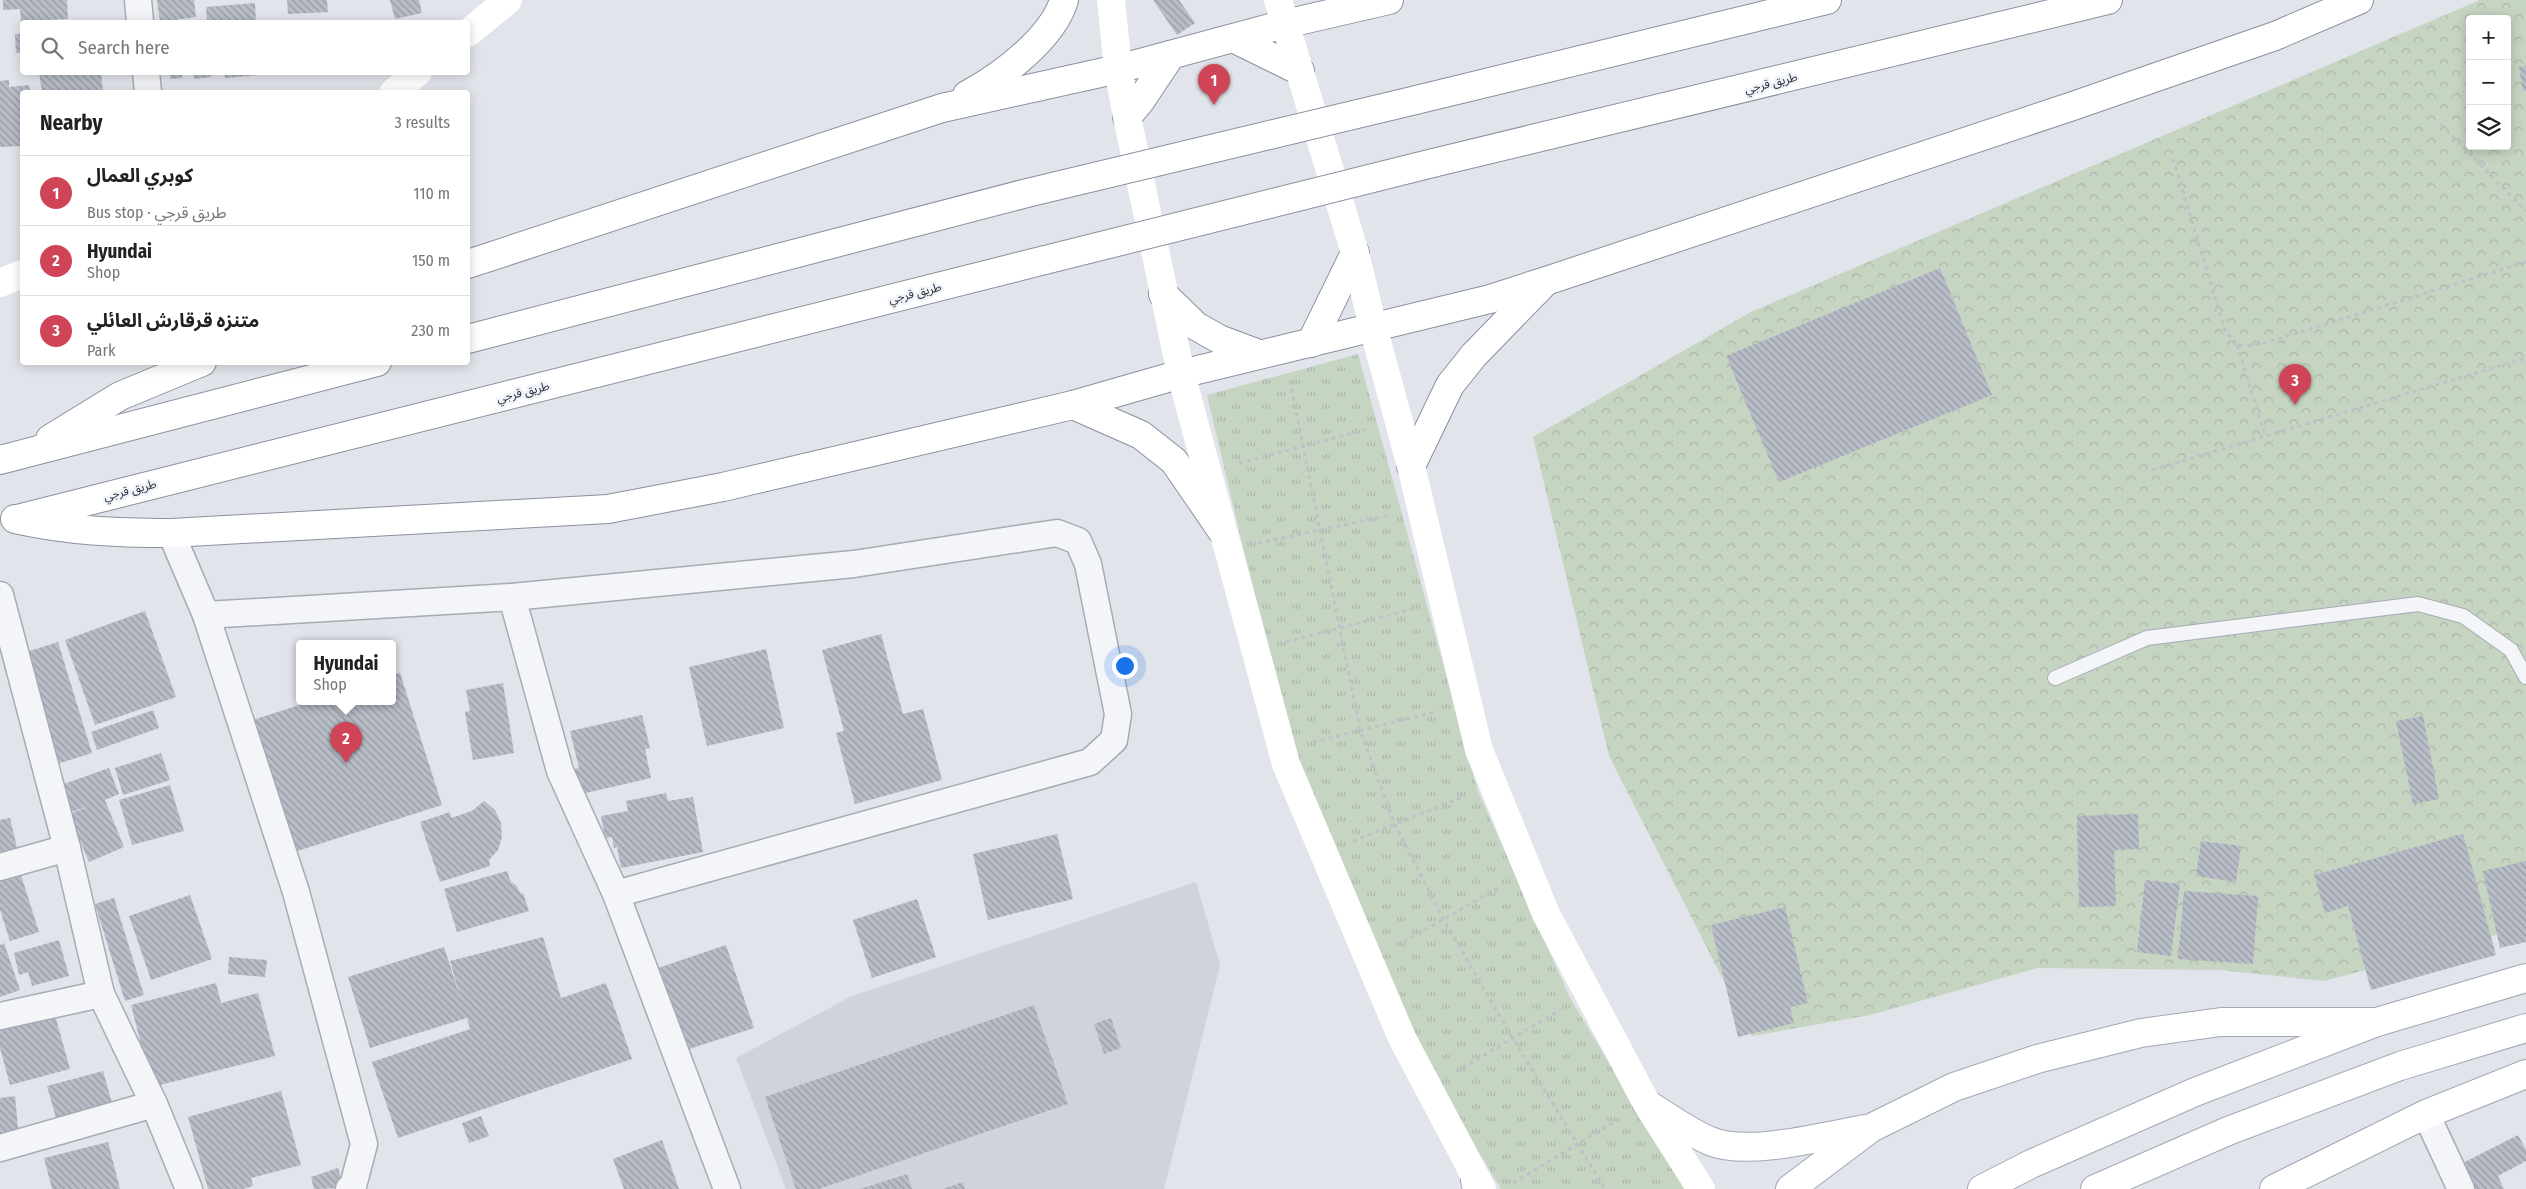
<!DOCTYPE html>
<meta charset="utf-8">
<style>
:root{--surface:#fff;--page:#f6f6f6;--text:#222;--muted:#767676;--line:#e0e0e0;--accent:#d04458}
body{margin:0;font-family:"Fira Sans Condensed","Noto Sans Arabic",sans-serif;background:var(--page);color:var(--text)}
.controls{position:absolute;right:15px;top:15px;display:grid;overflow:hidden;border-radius:5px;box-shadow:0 2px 12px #0003}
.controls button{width:45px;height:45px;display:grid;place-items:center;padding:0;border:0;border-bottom:1px solid var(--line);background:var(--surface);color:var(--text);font:25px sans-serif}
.you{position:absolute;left:1124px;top:665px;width:18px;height:18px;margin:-12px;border:4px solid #fff;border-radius:50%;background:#1a73e8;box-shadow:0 0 0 8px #1a73e833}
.badge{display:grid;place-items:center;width:32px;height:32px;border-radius:50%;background:var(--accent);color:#fff;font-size:16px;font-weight:700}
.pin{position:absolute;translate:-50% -41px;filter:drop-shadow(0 1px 2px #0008)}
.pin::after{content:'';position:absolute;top:26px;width:18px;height:15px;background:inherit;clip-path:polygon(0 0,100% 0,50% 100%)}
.popup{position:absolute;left:296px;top:640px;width:100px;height:65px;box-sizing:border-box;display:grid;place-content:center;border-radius:5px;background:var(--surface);filter:drop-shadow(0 1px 4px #0005);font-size:16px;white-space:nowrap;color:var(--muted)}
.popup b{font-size:19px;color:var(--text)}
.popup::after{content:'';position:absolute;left:50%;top:100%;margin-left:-10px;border:10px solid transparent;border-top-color:var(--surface)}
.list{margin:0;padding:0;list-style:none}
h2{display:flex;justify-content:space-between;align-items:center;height:65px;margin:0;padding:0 20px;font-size:21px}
h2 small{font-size:16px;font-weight:400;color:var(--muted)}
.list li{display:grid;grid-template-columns:32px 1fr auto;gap:15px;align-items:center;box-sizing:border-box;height:70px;padding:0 20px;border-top:1px solid var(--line)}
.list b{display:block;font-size:19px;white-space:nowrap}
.list p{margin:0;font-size:16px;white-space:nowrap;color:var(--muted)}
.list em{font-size:16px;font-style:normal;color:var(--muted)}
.icon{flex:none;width:28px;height:28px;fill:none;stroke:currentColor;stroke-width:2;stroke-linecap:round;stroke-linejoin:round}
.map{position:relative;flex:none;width:2526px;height:1189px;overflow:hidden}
.search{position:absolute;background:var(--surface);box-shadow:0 2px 12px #0003;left:20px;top:20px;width:450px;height:55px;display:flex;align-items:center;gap:12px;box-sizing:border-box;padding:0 18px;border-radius:5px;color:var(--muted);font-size:19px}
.panel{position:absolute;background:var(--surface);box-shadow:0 2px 12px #0003;left:20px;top:90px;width:450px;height:275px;border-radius:5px}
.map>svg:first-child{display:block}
</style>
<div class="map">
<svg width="2526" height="1189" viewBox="0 0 2526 1189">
<defs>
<pattern id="grass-tufts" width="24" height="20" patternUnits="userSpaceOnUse" patternTransform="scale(1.25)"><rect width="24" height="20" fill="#c6d4c2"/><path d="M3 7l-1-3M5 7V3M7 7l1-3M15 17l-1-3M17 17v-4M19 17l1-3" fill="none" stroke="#aab6a8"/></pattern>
<pattern id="park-crowns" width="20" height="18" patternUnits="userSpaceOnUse" patternTransform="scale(1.25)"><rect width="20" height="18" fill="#c6d4c2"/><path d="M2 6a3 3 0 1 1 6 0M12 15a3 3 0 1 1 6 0" fill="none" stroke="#aab6a8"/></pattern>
<pattern id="building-back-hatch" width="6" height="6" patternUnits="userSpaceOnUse" patternTransform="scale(1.25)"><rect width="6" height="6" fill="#b8bdc7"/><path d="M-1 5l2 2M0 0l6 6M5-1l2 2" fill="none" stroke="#969aa3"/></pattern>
</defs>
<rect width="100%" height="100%" fill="#e1e4ea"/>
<polygon fill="#cfd3dc" points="1196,882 1220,965 1164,1189 786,1189 736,1058 852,996"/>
<polygon fill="url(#grass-tufts)" points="1358,354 1478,791 1570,998 1685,1189 1501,1189 1440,1089 1395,994 1313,805 1294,745 1243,547 1207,395"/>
<path fill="url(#park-crowns)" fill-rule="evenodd" d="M 2480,0 L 2526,0 L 2526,927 L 2324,981 L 2220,970 L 2038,968 L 1870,1015 L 1752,1036 L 1609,756 L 1533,437 L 1751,312 ZM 2470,19 L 2507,19 L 2507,146 L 2470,146 Z"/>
<g fill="url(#building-back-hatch)">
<polygon points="3,0 67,0 68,19 21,21 20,9 3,10"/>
<polygon points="157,0 194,0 196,17 160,22"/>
<polygon points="287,0 327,0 328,12 288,14"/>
<polygon points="390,0 419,0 422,13 395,19"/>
<polygon points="1153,0 1179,0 1195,23 1177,35"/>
<polygon points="255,3 256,22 207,22 206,7"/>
<polygon points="15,34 22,34 22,53 16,53"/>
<polygon points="2526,66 2526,91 2523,91 2519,67"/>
<polygon points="39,72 101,72 103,92 42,92"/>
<polygon points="170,72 182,72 182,78 170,79"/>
<polygon points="193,72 210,72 211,77 194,79"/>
<polygon points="224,72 270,72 270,74 225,78"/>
<polygon points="9,80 9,87 29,85 30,92 22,92 21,146 0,147 0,81"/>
<polygon points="1940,268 1992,395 1779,482 1726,356"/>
<polygon points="145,611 176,697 95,725 65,640"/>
<polygon points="881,634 903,714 923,709 942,780 855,804 836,733 844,731 822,650"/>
<polygon points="58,642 92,753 57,764 23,653"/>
<polygon points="766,649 784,728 707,746 689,667"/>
<polygon points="400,673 442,805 291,853 249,721 309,702 392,702 392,675"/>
<polygon points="503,683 514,753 473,760 465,712 470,711 466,690"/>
<polygon points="153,710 159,728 97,750 91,732"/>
<polygon points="642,715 650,748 645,749 651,778 577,795 571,770 579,768 570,731"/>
<polygon points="2423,716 2439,799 2413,804 2396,721"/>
<polygon points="161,753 170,780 123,795 115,768"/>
<polygon points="109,768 119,794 105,800 124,847 89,862 69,814 90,806 71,812 61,785"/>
<polygon points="170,785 184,831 132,845 119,800"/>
<polygon points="666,793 668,801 693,797 703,852 621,868 617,847 614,848 612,837 605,838 601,816 628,811 626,801"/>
<polygon points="484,801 495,810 501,823 502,837 498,850 489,860 490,866 440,882 420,822 450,812 451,818 472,811"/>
<polygon points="2138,814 2139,849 2114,850 2116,906 2079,907 2077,816"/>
<polygon points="10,818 18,852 0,856 0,820"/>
<polygon points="1057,834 1073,899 988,920 973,854"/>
<polygon points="2463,834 2496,955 2371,990 2348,906 2325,913 2314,875"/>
<polygon points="2201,841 2241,846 2236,882 2196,876"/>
<polygon points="2526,861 2526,942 2500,948 2483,871"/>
<polygon points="507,871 511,882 516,885 521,894 523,893 529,911 457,932 444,889"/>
<polygon points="20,872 39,932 10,941 0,910 0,878"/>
<polygon points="2145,880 2180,884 2171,956 2137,952"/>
<polygon points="2184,891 2258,896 2253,964 2178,959"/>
<polygon points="190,895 212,959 151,980 129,916"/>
<polygon points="114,898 144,995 125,1001 95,904"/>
<polygon points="917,899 936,957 872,978 853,920"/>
<polygon points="1785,907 1808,1003 1790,1007 1794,1023 1738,1037 1711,925"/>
<polygon points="543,937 561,998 606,983 632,1059 398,1138 372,1062 470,1029 467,1018 370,1048 348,977 444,947 461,999 450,961"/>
<polygon points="59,940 69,976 32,986 28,972 19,975 14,953"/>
<polygon points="4,943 20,990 0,997 0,945"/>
<polygon points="726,945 754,1028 680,1052 652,970"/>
<polygon points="229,957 267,960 265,977 228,974"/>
<polygon points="216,983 221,1003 258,993 275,1056 152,1087 131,1005"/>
<polygon points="1034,1005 1068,1104 819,1189 796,1189 765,1097"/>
<polygon points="53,1008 70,1069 10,1085 0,1048 0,1023"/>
<polygon points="1111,1018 1121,1048 1104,1054 1094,1024"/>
<polygon points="103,1071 112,1103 56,1118 47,1086"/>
<polygon points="281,1091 301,1165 251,1178 253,1186 243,1189 208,1189 188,1117"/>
<polygon points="15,1096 19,1138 0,1139 0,1098"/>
<polygon points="481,1116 489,1136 469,1143 462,1123"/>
<polygon points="2518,1135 2526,1150 2526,1161 2498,1176 2504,1189 2454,1189 2445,1172"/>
<polygon points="662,1140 679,1189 624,1189 613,1159"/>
<polygon points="108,1142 120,1189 52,1189 44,1158"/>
<polygon points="338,1168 344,1188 314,1189 311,1177"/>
<polygon points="907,1174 912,1189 860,1189"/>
<polygon points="963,1182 965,1189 943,1189"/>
</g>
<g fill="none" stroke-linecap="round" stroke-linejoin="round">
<g stroke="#a6abb4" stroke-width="16">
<polyline id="lane" points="2055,678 2147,638 2418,604 2463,616 2511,650 2526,677"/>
</g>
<g stroke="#a6abb4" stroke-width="29">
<g id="street">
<polyline points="138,0 140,22"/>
<polyline points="146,72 148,92"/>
<polyline points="171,533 206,615 296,892 364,1144 353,1186 349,1189"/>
<polyline points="0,595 67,848 101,994 154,1104 189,1189"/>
<polyline points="512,597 560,771 616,894 727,1189"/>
<polyline points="206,615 512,597 854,564 1057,533 1078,541 1088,564 1118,714 1114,740 1090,762 616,894"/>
<polyline points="0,867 67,848"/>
<polyline points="0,1016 101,994"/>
<polyline points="2426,1114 2461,1189"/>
<polyline points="0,1148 154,1104"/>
</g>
</g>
<g stroke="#a0a8b6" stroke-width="30">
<g id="primary">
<path d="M 1647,1104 C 1667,1116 1688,1132 1710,1141 C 1747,1157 1824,1136 1865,1129"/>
<polyline points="1475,1180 1477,1189"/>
<polyline points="1790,1189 1871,1128 1954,1087 2037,1059 2141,1033 2221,1022 2377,1022"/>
<polyline points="1982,1189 2031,1164 2195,1092 2377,1022 2526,978"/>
<polyline points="2095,1189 2228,1131 2400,1066 2526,1028"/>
<polyline points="2274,1189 2426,1114 2526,1074"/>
</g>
</g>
<g stroke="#8891a0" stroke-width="30">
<g id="highway">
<polyline points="1235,39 1300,71"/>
<path d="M 967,95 C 1001,77 1053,38 1064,0"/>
<polyline points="1416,100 1827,0"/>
<polyline points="1127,117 1141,100 1171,55"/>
<polyline points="1433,163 2108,0"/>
<polyline points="468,264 942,108 1118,69 1285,24 1389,0"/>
<polyline points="1163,294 1196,326 1219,339 1259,354"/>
<polyline points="468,339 1027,193"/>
<polyline points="1311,343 1355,253"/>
<polyline points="1073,405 1141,435 1174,461 1222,531"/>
<polyline points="50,439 120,396 202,362"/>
<polyline points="0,460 377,362"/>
<polyline points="1411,466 1450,385 1474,355 1544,283"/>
<polyline points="21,518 1045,260"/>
<path d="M 15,519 C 70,531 115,533 171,533 L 608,509 L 723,487 L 1073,405 L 1181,374 L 1490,299 L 1546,281 L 2067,108 L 2275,36 L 2359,0"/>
</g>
</g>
<g stroke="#bec2c8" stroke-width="3" stroke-dasharray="4 4" stroke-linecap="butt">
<polyline points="2441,124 2526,211"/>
<polyline points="2173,159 2225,330 2237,345 2251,346 2268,342 2526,262"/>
<polyline points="2237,345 2265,436"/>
<polyline points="1290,381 1360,730 1395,825 1444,920 1512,1037 1605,1189"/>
<polyline points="1239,463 1368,429"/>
<polyline points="2152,470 2526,358"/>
<polyline points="1258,543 1391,515"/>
<polyline points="1286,642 1413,609"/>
<polyline points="1313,742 1438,711"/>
<polyline points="1353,841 1463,797"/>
<polyline points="1397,946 1500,887"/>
<polyline points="1456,1072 1560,1010"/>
<polyline points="1513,1183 1619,1119"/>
</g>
<use href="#lane" stroke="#f3f5f8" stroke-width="14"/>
<use href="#street" stroke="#f3f5f8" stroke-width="26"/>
<g stroke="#fff" stroke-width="28">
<polyline points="1111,0 1118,69 1127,117 1181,374 1286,764 1402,1038 1482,1189"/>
<polyline points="1278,0 1355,253 1373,327 1411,466 1479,750 1546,914 1647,1104 1701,1189"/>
<polyline points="468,33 508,0"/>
<polyline points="394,92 418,72"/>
<polyline points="0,283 22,274"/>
</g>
<use href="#primary" stroke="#fff" stroke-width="28"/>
<use href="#highway" stroke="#fff" stroke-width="28"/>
<g stroke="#8891a0" stroke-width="30" stroke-linecap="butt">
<g id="highway-bridge">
<polyline points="1027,193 1416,100"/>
<polyline points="1045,260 1433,163"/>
</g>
</g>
<use href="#highway-bridge" stroke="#fff" stroke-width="28"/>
</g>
<g text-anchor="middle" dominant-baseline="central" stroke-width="5" stroke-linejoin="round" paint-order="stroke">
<g font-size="12" fill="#293241" stroke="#f0f3f7">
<text transform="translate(1771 83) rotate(-14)">طريق قرجي</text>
<text transform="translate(915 293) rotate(-14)">طريق قرجي</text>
<text transform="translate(523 392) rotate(-14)">طريق قرجي</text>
<text transform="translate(130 490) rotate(-14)">طريق قرجي</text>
</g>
</g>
</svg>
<div class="controls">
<button>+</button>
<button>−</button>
<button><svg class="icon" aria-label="layers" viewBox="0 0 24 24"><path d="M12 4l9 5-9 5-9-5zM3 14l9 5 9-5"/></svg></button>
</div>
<div class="you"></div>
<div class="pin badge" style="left:1214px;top:105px">1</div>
<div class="pin badge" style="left:346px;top:763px">2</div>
<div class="popup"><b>Hyundai</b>Shop</div>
<div class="pin badge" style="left:2295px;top:405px">3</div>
<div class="search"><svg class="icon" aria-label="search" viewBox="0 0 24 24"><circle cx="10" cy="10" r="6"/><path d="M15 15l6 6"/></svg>Search here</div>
<section class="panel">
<h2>Nearby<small>3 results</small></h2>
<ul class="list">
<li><span class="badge">1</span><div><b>كوبري العمال</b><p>Bus stop · طريق قرجي</p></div><em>110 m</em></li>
<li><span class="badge">2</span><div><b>Hyundai</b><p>Shop</p></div><em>150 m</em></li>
<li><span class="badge">3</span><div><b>متنزه قرقارش العائلي</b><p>Park</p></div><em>230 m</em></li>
</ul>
</section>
</div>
